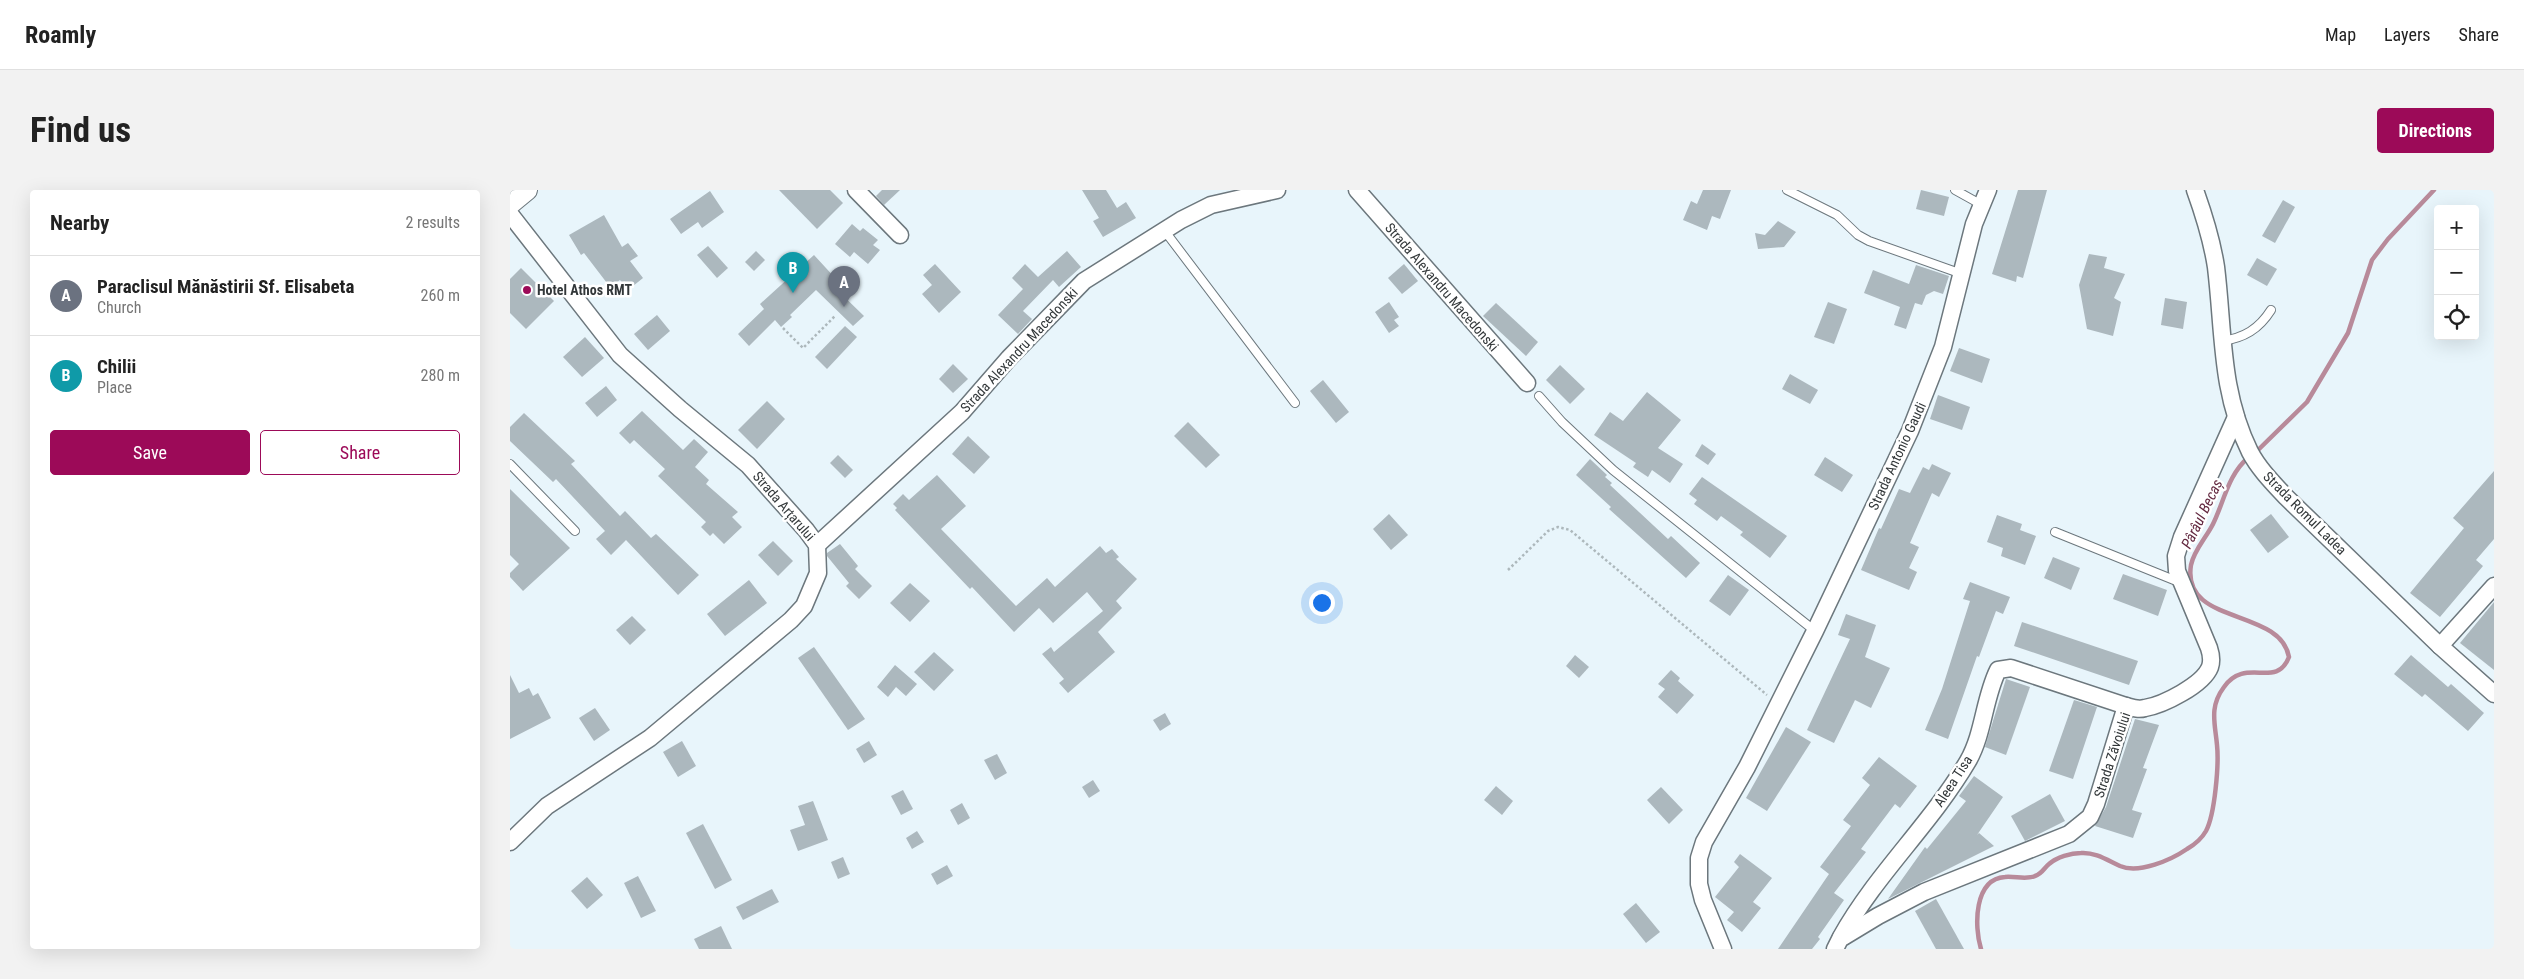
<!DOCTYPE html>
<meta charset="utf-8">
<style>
:root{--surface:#fff;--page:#f2f2f2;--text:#222;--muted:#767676;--line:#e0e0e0;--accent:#9c0a58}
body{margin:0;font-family:"Roboto Condensed",sans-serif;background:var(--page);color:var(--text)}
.controls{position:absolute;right:15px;top:15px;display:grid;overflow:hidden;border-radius:5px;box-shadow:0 5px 20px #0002}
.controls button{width:45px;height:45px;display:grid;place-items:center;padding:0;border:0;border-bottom:1px solid var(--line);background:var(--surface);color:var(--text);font:25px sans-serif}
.you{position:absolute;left:811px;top:412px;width:18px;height:18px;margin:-12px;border:4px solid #fff;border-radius:50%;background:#1a73e8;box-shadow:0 0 0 8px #1a73e833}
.badge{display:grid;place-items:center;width:32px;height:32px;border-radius:50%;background:var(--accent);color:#fff;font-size:16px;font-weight:700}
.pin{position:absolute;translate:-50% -41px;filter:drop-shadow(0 1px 2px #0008)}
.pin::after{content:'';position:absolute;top:26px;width:18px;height:15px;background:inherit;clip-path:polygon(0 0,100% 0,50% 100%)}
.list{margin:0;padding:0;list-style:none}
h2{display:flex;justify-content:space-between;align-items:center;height:65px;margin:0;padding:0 20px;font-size:21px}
h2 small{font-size:16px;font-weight:400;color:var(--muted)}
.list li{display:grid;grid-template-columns:32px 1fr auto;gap:15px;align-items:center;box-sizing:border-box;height:80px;padding:0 20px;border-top:1px solid var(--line)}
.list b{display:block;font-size:19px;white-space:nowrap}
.list p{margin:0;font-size:16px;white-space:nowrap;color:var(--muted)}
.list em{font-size:16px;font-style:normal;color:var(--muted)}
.actions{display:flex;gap:10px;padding:15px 20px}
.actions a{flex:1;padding:11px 0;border:1px solid var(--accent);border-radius:5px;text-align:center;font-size:18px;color:var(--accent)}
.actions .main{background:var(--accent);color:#fff}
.icon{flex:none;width:28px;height:28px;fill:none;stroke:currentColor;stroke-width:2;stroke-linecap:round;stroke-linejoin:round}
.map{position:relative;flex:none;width:1984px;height:759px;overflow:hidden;border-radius:5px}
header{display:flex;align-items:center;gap:30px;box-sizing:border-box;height:70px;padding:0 25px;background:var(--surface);border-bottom:1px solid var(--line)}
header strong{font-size:24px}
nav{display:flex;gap:28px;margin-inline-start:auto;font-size:18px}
.intro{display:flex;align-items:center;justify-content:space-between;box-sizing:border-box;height:120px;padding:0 30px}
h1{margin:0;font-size:35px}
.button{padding:12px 22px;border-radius:5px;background:var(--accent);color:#fff;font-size:18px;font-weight:700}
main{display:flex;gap:30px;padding:0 30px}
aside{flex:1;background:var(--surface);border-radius:5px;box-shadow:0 5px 20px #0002}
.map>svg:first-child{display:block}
</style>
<header>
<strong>Roamly</strong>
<nav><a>Map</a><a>Layers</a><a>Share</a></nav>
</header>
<div class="intro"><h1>Find us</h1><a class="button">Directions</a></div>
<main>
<aside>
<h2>Nearby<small>2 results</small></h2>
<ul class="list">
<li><span class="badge" style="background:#6b7280">A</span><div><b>Paraclisul Mănăstirii Sf. Elisabeta</b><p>Church</p></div><em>260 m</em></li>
<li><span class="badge" style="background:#0f9aa8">B</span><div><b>Chilii</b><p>Place</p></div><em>280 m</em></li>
</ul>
<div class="actions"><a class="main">Save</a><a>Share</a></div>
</aside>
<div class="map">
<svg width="1984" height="759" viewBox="0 0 1984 759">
<rect width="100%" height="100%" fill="#e8f5fb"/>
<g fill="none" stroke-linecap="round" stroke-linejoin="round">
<g stroke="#b88a9a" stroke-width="4.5">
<polyline points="1745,263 1797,212 1838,143 1862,70 1878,49 1924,0"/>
<path d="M 1471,759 C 1464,736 1464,689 1495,687 C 1505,686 1517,690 1525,686 C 1532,684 1534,678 1539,674 C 1547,667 1561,663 1571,663 C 1585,662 1597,670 1610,676 C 1629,684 1661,670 1677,659 C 1684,655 1692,648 1696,641 C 1705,624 1709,574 1707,555 C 1705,533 1699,517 1714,497 C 1736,466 1766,500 1779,467 C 1770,417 1671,436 1681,375 C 1684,360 1696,348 1703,334 C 1714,312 1718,284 1739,267"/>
</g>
</g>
<g fill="#acb8be">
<polygon points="269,0 320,0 333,13 307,39"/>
<polygon points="372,0 390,0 374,15 366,6"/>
<polygon points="572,0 596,0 607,18 616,12 626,28 593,47 583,31 589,28"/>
<polygon points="1193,0 1221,0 1210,29 1202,26 1197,40 1173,30 1181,11 1187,14"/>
<polygon points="1411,0 1439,7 1434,26 1406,19"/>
<polygon points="1508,0 1537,0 1513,88 1507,86 1506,92 1482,84"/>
<polygon points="200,1 214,22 192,38 188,32 171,44 160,29"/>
<polygon points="1773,10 1785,17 1765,53 1752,46"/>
<polygon points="94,25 112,57 118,53 128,66 120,71 133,88 118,100 110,90 100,97 74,63 71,65 59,45"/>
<polygon points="1268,31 1286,42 1274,57 1248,59 1245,43 1255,45"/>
<polygon points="342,34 350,41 353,38 368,50 363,55 370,60 358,74 344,62 340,67 325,54"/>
<polygon points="198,56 218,78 207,88 187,65"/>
<polygon points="246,61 255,70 244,81 235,72"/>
<polygon points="557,61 571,77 549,97 543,90 513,121 522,129 508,144 488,125 513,99 502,88 515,74 528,87"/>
<polygon points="1579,64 1597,67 1594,78 1615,84 1604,108 1611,112 1603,146 1577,139 1569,95"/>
<polygon points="304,65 327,90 321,94 354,126 343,136 306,100 280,125 282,127 271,137 265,130 239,156 228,144 254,119 250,114"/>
<polygon points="1747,68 1767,79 1757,96 1737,85"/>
<polygon points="425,74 451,102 429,123 412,104 422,95 413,85"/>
<polygon points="894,74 908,91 892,104 878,88"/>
<polygon points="1406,75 1439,86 1433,104 1424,101 1416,105 1412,115 1405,113 1396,139 1384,135 1390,117 1354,103 1363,80 1399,94"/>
<polygon points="11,78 44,111 16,139 0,123 0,89"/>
<polygon points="1655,108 1677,112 1673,139 1651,135"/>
<polygon points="879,112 889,127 884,130 889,136 879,143 865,122"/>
<polygon points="1318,112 1337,119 1324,154 1304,147"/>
<polygon points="986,113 1028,152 1016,166 973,126"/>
<polygon points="147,125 160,141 138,160 124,144"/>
<polygon points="335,136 347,147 317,179 305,167"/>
<polygon points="75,147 94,168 72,187 53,167"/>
<polygon points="1449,158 1480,169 1472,193 1440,181"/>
<polygon points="443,174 458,189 443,203 429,189"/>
<polygon points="1050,175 1075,199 1060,214 1036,190"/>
<polygon points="1280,184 1308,200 1300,214 1272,199"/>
<polygon points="813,190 839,222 826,233 800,201"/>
<polygon points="96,196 107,210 87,227 75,213"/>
<polygon points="1137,202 1171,230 1148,258 1173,274 1160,293 1142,280 1138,287 1123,277 1126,273 1084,245 1100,222 1113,231"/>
<polygon points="1428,205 1460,217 1452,240 1420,229"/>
<polygon points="257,211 275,229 247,259 228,240"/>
<polygon points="132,221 173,260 184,249 198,262 185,277 199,290 196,294 228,322 222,327 232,337 214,354 203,343 200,346 191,337 196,332 148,286 155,279 124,250 120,254 109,243"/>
<polygon points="14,223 65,271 61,274 110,326 115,321 141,348 146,344 189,385 168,405 116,350 101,365 86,349 95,341 46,289 43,292 0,251 0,237"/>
<polygon points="678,232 710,265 696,278 664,246"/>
<polygon points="458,246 480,267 464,284 442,264"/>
<polygon points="1192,254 1206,264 1198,275 1185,266"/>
<polygon points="328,265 343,280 335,288 320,273"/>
<polygon points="1315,267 1343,285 1332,302 1304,285"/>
<polygon points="1080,269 1097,285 1095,287 1102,293 1100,295 1158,349 1161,346 1190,373 1176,388 1099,319 1101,317 1066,285"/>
<polygon points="1422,274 1441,283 1429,307 1422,303 1400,353 1409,357 1399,378 1407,382 1399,400 1351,380 1369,338 1371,339 1389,299 1400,303 1413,277 1419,280"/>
<polygon points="1984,281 1984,349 1966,370 1973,376 1930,427 1900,403 1954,338 1943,328"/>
<polygon points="427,285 456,316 431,339 506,416 537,388 545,397 590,356 596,363 602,359 609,367 606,369 627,389 606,411 612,418 588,442 605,462 558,503 549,493 554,489 532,464 541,457 544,462 593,421 577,402 543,433 529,418 504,442 462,397 460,399 385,320 387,318 383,314 393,304 399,310"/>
<polygon points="1192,287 1277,346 1260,368 1230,345 1233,342 1211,326 1207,331 1184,314 1187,310 1179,304"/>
<polygon points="0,299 60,358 13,401 0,387 0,383 9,374 0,365"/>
<polygon points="879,324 898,345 881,360 863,339"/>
<polygon points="1761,324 1779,347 1758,363 1740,340"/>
<polygon points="1487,325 1512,334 1510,340 1526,346 1515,375 1491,366 1493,358 1477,352"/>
<polygon points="263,351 283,371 268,386 248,365"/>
<polygon points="330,354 348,376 345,379 362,396 349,409 336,396 339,393 317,366 317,363"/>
<polygon points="1543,367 1570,378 1561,400 1534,388"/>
<polygon points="1613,384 1657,400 1648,426 1603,409"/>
<polygon points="1218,385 1239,400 1220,426 1199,411"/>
<polygon points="239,390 257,413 215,446 197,424"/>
<polygon points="1460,392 1500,407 1493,424 1486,421 1469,467 1467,466 1438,549 1415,540 1432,499 1460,411 1453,409"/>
<polygon points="400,393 420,411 400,432 380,413"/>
<polygon points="1984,412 1984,480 1950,453"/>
<polygon points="1336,424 1366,435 1355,467 1380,478 1361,518 1345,510 1324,553 1297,540 1340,449 1328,445"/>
<polygon points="122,426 136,440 120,455 106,440"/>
<polygon points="1512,432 1628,471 1619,495 1504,456"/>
<polygon points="304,457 355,529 338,540 288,468"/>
<polygon points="424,462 444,480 424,501 404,482"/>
<polygon points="1065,465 1079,477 1069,488 1056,476"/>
<polygon points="1901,465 1938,497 1941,494 1974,523 1958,541 1915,504 1912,507 1884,484"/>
<polygon points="385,475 407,494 396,506 386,497 378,507 367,497"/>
<polygon points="1161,480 1170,488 1168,491 1184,505 1167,524 1148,507 1155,499 1148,494"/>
<polygon points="0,485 9,503 19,498 23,506 28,503 41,528 0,549"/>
<polygon points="1496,489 1520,497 1496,565 1475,557"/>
<polygon points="1564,510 1587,517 1563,589 1539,581"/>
<polygon points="85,518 100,540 84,551 69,528"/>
<polygon points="655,523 661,534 650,541 643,530"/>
<polygon points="1625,529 1649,535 1633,578 1637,579 1622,620 1632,623 1623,648 1585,636 1596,617"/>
<polygon points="1276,537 1301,552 1257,621 1236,608"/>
<polygon points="172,551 186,576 168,587 153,562"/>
<polygon points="359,551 367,565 354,573 346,559"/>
<polygon points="487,564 497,583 485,590 474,570"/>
<polygon points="1369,567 1407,596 1390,618 1385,614 1351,659 1356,662 1324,703 1334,710 1308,747 1310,749 1302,759 1268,759 1319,684 1310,677 1341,636 1333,630 1360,595 1352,588"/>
<polygon points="1464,586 1493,607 1467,645 1469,643 1484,656 1378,709 1415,657 1417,659 1456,611 1449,606"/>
<polygon points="583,590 590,601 579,608 572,597"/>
<polygon points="986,596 1003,611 992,625 974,610"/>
<polygon points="1151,597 1173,620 1159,634 1137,610"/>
<polygon points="393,600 403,619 391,625 381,606"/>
<polygon points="1540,604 1555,631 1515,651 1501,626"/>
<polygon points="303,611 318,650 288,661 280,640 295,635 288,616"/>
<polygon points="452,613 460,628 448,635 440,620"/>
<polygon points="193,634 222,690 205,699 176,643"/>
<polygon points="407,641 414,652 402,659 396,648"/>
<polygon points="1230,664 1262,688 1243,712 1251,718 1232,742 1217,730 1224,722 1205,707 1229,677 1224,672"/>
<polygon points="333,667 340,684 328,689 321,672"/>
<polygon points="437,675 443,686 427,695 421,684"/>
<polygon points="128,686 146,721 131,728 114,693"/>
<polygon points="77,687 93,705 77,719 61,701"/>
<polygon points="262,699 269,712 233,730 226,717"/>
<polygon points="1426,709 1454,759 1426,759 1405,721"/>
<polygon points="1126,713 1150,742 1136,753 1113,724"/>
<polygon points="211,736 222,759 189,759 184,749"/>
</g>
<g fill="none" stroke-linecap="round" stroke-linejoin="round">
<g stroke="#6c777d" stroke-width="10">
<g id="service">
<polyline points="1277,0 1327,25 1348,45 1359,51 1452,84"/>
<polyline points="1445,0 1472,15"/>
<polyline points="654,40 785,213"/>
<path d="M 1712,151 C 1734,148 1749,139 1761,120"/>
<polyline points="1029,206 1052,232 1103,280 1305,441"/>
<polyline points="0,274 65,341"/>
<polyline points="1545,342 1669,392"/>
</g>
</g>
<g stroke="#6c777d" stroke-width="19">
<g id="minor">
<polyline points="346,0 390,45"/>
<polyline points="847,0 1017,193"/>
<path d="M 1685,0 C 1694,25 1702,51 1706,77 C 1714,143 1710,201 1740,262 C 1749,279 1763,293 1776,307 L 1930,456 L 1984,504"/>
<polyline points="0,24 110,165 170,219 238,275 296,340 307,355 308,383 294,416 281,430 140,548 37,616 0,652"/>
<polyline points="307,355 452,222 499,168 574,91 671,30 701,15 767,0"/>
<polyline points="1930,456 1984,396"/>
<path d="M 1331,747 C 1366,684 1421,634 1458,571 C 1474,543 1474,508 1488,480 L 1501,478 L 1616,516"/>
<polyline points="1213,759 1193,710 1189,694 1189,668 1194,652 1237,577 1305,441 1400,241 1433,157 1464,34 1478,0"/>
<path d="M 1325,759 L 1330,749 L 1368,726 L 1414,702 L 1559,644 L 1580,627 L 1586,614 L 1616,516 C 1623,518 1628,520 1635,518 C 1653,515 1693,495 1700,477 C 1702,471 1701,464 1699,458 L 1667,381 L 1666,366 L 1672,347 L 1726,227"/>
</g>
</g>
<g stroke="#6c777d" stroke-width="22">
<polyline id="tertiary" points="0,14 17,0"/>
</g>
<g stroke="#adb8bc" stroke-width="2.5" stroke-dasharray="2.5 2.5" stroke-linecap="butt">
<polyline points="273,138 293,158 326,125"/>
<polyline points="998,380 1038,341 1048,337 1060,340 1257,505"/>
</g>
<use href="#service" stroke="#fff" stroke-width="8"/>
<use href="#minor" stroke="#fff" stroke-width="16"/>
<use href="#tertiary" stroke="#fff" stroke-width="20"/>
</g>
<circle fill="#9c0a58" stroke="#fff" stroke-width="2" cx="17" cy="100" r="5"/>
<g text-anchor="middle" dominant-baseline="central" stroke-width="5" stroke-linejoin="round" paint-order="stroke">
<g font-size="14" fill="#323739" stroke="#fff">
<text transform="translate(932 97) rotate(49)">Strada Alexandru Macedonski</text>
<text transform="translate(509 160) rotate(-47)">Strada Alexandru Macedonski</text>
<text transform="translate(1387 266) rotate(-65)">Strada Antonio Gaudi</text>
<text transform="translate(274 316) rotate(49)">Strada Arțarului</text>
<text transform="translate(1795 323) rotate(45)">Strada Romul Ladea</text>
<text transform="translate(1602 565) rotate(-72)">Strada Zăvoiului</text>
<text transform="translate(1443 591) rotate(-57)">Aleea Tisa</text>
</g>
<g font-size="14" font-weight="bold" fill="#323739" stroke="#fff" text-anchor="start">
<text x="27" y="100">Hotel Athos RMT</text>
</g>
<g font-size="15" font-style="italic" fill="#62283f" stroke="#fff">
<text transform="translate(1692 324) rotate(-64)">Pârâul Becaș</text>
</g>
</g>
</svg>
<div class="controls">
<button>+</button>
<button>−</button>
<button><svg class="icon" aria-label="locate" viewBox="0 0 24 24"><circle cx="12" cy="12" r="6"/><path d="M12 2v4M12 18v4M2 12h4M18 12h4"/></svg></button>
</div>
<div class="you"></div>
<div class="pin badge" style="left:334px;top:117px;background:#6b7280">A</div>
<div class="pin badge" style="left:283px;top:103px;background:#0f9aa8">B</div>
</div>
</main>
